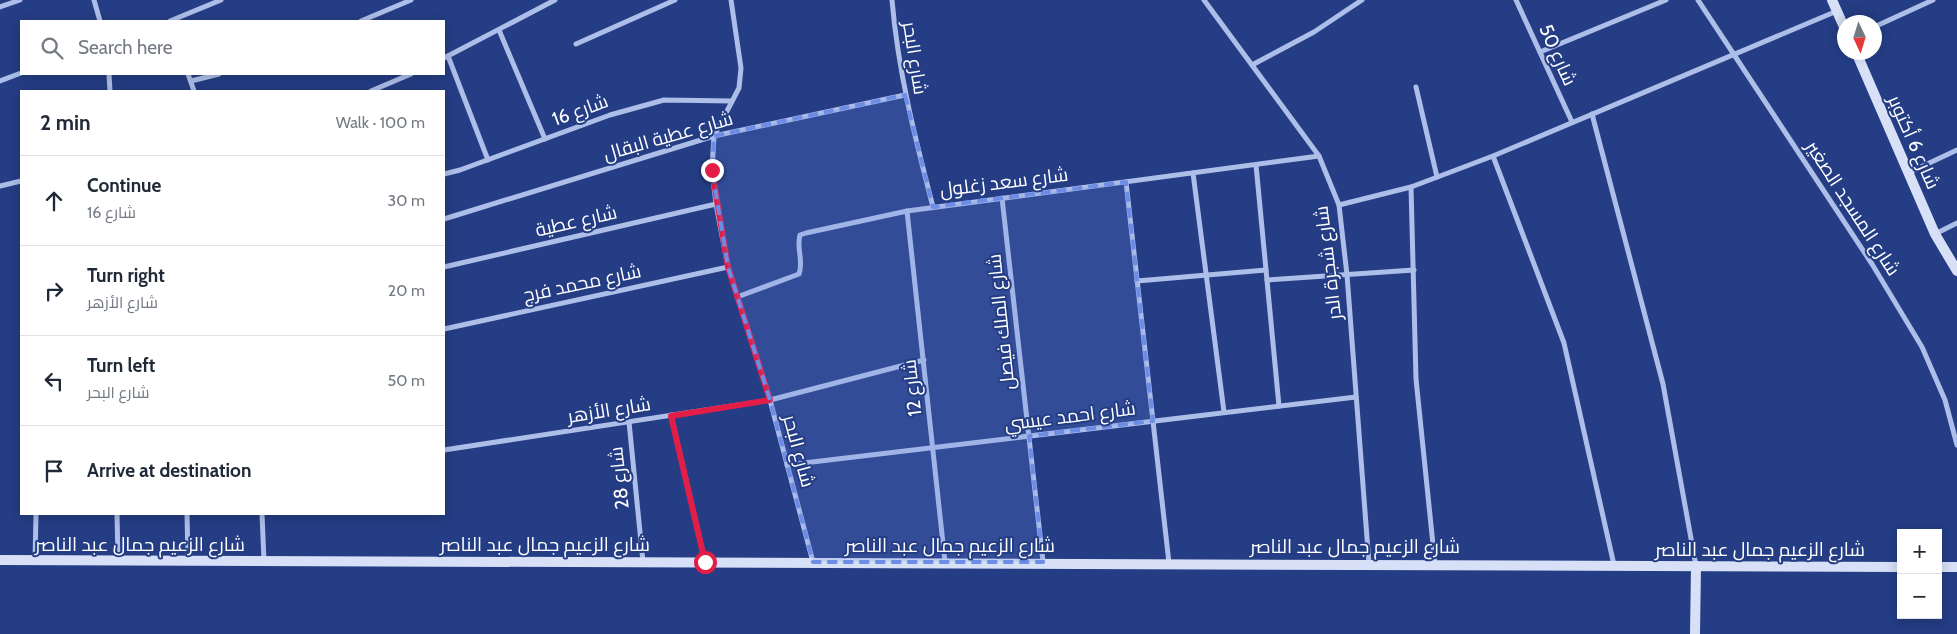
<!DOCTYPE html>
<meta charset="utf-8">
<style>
:root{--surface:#fff;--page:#f6f6f7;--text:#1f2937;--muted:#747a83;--line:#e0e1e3}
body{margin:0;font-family:Cabin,Cairo,sans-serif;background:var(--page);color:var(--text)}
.controls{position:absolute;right:15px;bottom:15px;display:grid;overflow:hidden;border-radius:0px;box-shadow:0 2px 12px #0003}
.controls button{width:45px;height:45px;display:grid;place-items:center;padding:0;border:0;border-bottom:1px solid var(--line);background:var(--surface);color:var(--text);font:25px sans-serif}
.compass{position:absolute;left:1837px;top:15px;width:45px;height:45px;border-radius:50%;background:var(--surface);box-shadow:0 2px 12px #0003;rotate:176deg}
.stop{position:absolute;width:15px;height:15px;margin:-11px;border:4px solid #e11d48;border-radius:50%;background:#fff}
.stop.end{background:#e11d48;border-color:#fff;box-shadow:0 1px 5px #0008}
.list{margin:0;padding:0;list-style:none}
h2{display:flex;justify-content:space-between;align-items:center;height:65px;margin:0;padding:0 20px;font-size:21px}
h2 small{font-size:16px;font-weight:400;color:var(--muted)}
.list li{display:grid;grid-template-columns:32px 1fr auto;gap:15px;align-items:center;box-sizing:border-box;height:90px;padding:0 20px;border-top:1px solid var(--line)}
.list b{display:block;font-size:19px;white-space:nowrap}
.list p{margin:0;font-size:16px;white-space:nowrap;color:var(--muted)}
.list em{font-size:16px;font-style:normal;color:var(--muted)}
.icon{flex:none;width:28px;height:28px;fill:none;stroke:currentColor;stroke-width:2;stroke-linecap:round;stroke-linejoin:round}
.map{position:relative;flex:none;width:1957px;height:634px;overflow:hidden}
.search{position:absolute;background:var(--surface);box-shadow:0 2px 12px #0003;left:20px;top:20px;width:425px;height:55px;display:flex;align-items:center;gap:12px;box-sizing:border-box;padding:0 18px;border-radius:0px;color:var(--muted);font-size:19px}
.panel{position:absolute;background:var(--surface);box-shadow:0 2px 12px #0003;left:20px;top:90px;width:425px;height:425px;border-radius:0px}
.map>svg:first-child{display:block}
</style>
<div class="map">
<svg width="1957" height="634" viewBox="0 0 1957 634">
<rect width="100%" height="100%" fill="#243d84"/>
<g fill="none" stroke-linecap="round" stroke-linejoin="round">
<g stroke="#adbee8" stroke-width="5">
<polyline points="94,0 100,21"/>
<polyline points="731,0 741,68 739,88 714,136 712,170 716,204 728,267 770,400 813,562"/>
<path d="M 892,0 C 898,71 915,138 933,207"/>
<polyline points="1204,0 1319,156 1339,205 1347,275 1369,564"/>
<polyline points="1516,0 1572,122"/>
<polyline points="1698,0 1872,264 1922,347 1945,400 1957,445"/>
<polyline points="0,7 20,0"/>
<polyline points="170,21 221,0"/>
<polyline points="361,21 411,0"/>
<polyline points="1874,27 1933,0"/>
<polyline points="499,30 545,139"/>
<polyline points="576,44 675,0"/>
<polyline points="1540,52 1666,0"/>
<polyline points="448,56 488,160"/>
<polyline points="444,58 555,0"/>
<polyline points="1252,65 1314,32 1362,0"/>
<polyline points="109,74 110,91"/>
<polyline points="188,74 194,91"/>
<polyline points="0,81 21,73"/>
<polyline points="191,81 219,74"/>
<polyline points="1416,87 1437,177"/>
<polyline points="371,91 411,74"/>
<polyline points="1592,114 1663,384 1696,566"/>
<polyline points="1493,156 1564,343 1614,565"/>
<polyline points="1256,165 1279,406"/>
<polyline points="1193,173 1224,412"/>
<polyline points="1908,173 1957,150"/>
<polyline points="444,174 460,170 610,115 664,100 732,101"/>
<polyline points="1126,182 1169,563"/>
<polyline points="0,186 21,181"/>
<polyline points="1411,187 1416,379 1435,564"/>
<polyline points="1002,198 1043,562"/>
<polyline points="1339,205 1411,187 1493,156 1837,11"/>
<polyline points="907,211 945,562"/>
<polyline points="444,219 714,136 905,95"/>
<polyline points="1935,234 1957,223"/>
<polyline points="444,267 716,204"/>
<polyline points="1267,280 1414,270"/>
<polyline points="1137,281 1266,270"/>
<path d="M 737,297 L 799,274 C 804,261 796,248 800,235 L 806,233 L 907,211 L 1319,156"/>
<polyline points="444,329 728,267"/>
<polyline points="671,415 705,562"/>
<polyline points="629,422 643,562"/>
<polyline points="444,450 770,400 924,360"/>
<polyline points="787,465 1356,397"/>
<polyline points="117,514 118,561"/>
<polyline points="187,514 188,561"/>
<polyline points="262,514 264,561"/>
<polyline points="35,560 36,514"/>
</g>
<g stroke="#d7e0f7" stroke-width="10">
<polyline points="1832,0 1844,27"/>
<polyline points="1856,52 1935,234 1957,271"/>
<polyline points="0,560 1901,567"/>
<polyline points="1938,567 1957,567"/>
<polyline points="1695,634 1696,566"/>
</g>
</g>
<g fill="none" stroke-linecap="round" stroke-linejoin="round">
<polyline stroke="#e11d48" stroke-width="6" points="705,562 671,416 770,400 728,267 712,170"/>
</g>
<path fill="#6c8ce6" fill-opacity="0.2" stroke="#6c8ce6" stroke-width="4" stroke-dasharray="10 6" stroke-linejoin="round" d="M 905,95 L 933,207 L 1126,182 L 1153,421 L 1029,436 L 1043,562 L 813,562 L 770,400 L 728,267 L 712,170 L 714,136 Z"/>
<g text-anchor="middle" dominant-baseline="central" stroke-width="4" stroke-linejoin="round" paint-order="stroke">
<g font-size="19" fill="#fff" stroke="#243d84">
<text transform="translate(1558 55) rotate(66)">شارع 50</text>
<text transform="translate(915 58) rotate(81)">شارع البحر</text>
<text transform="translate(580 110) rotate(-20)">شارع 16</text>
<text transform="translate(668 136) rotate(-16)">شارع عطية البقال</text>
<text transform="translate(1914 142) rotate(66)">شارع 6 أكتوبر</text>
<text transform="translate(1004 182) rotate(-7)">شارع سعد زغلول</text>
<text transform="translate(1853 208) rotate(57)">شارع المسجد الصغير</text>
<text transform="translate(576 221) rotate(-13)">شارع عطية</text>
<text transform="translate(1328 263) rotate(-97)">شارع شجرة الدر</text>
<text transform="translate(582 283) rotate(-12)">شارع محمد فرج</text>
<text transform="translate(1001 322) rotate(-96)">شارع الملك فيصل</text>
<text transform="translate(912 388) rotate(-96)">شارع 12</text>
<text transform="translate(609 410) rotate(-9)">شارع الأزهر</text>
<text transform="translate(1070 416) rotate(-7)">شارع احمد عيسي</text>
<text transform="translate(799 451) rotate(75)">شارع البحر</text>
<text transform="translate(619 478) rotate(-96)">شارع 28</text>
<text x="140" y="544">شارع الزعيم جمال عبد الناصر</text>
<text x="545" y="544">شارع الزعيم جمال عبد الناصر</text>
<text x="950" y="545">شارع الزعيم جمال عبد الناصر</text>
<text x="1355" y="546">شارع الزعيم جمال عبد الناصر</text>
<text x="1760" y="549">شارع الزعيم جمال عبد الناصر</text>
</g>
</g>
</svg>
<div class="controls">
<button>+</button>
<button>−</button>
</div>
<svg class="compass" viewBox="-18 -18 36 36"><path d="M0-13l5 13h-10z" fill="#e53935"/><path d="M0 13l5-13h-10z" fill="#747a83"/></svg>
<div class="stop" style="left:705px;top:562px"></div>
<div class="stop end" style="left:712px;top:170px"></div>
<div class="search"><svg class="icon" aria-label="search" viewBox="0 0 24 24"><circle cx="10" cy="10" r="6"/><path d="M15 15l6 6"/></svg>Search here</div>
<section class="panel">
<h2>2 min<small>Walk · 100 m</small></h2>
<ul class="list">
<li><svg class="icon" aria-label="ahead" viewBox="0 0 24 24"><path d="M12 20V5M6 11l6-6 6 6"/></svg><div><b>Continue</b><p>شارع 16</p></div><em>30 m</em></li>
<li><svg class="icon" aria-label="right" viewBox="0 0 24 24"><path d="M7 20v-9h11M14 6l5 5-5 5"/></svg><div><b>Turn right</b><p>شارع الأزهر</p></div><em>20 m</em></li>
<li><svg class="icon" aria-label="left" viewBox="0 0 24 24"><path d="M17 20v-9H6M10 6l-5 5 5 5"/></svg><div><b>Turn left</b><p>شارع البحر</p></div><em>50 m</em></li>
<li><svg class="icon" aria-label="arrive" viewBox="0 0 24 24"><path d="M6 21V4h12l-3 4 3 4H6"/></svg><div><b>Arrive at destination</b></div></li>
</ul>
</section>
</div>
